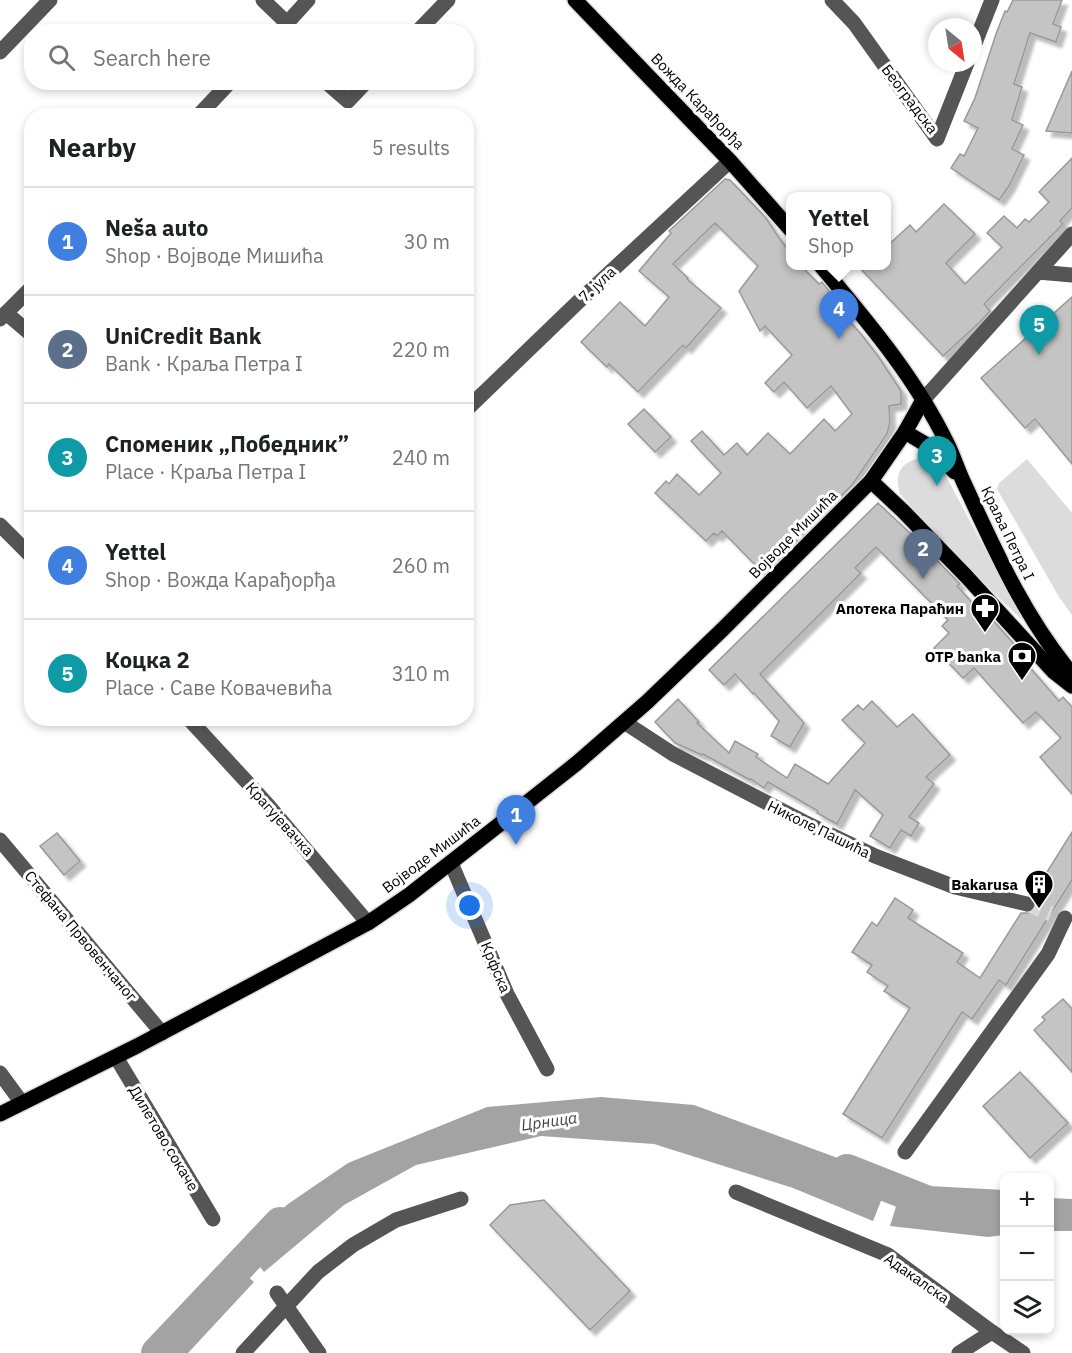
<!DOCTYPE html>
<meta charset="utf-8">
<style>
:root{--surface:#fff;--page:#f6f6f6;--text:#202124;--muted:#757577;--line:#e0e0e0;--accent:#ea580c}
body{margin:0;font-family:"IBM Plex Sans",sans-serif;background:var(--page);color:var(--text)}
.controls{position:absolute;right:18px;bottom:18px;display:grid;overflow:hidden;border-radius:12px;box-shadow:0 3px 9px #0003}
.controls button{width:54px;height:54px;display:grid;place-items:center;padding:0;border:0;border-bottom:2px solid var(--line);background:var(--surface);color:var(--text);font:30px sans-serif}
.compass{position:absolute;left:928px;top:18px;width:54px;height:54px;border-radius:50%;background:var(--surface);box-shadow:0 3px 9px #0003;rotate:150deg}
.you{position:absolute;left:470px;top:906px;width:21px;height:21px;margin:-15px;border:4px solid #fff;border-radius:50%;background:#1a73e8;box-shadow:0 0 0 9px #1a73e833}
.badge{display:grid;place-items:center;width:39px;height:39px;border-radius:50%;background:var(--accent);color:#fff;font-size:20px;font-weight:700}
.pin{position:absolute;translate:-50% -50px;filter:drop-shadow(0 2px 3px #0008)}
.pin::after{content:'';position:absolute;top:32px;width:21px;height:18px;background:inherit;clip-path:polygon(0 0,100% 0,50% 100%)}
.popup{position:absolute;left:786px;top:192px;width:105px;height:78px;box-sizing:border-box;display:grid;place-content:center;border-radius:12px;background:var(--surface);filter:drop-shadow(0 2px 4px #0005);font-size:20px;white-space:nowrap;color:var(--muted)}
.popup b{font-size:22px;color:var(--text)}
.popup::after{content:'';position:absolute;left:50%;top:100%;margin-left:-12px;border:12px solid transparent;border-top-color:var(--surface)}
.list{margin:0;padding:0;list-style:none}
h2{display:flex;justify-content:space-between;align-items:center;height:78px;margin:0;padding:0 24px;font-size:26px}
h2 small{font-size:20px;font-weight:400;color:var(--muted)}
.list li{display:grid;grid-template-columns:39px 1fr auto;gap:18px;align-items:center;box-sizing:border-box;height:108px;padding:0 24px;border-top:2px solid var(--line)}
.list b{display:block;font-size:22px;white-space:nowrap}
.list p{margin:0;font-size:20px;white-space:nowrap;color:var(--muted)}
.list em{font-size:20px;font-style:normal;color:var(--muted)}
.icon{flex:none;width:33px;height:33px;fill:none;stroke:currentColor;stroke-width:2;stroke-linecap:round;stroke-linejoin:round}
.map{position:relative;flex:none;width:1072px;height:1353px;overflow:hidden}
.search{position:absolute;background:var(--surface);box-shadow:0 3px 9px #0003;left:24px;top:24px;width:450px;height:66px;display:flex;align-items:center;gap:15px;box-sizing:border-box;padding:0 21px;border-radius:24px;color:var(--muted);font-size:22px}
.panel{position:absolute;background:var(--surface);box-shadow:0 3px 9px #0003;left:24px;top:108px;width:450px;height:618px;border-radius:24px}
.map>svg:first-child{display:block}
</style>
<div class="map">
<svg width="1072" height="1353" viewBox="0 0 1072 1353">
<defs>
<filter id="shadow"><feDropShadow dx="5.5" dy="5.5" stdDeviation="1.5" flood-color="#0004"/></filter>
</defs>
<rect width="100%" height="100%" fill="#fff"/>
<g fill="#dcdcdc">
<path d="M 926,457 L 938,461 L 1023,621 L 949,549 L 900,494 C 893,471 903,460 926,457 Z"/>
<polygon points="1027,459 1072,513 1072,615 1059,597 997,489 999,483"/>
</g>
<g fill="#a3a3a3">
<polygon points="601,1097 694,1105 835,1157 889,1181 873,1221 793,1188 654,1144 541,1136 416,1165 344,1205 264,1272 243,1244 288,1204 348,1163 487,1107"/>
<polygon points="903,1184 1004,1194 1004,1235 988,1237 890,1226"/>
<polygon points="1050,1198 1072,1199 1072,1231 1050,1231"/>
<polygon points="229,1260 254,1282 188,1353 143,1353"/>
</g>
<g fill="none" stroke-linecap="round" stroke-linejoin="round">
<g stroke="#a3a3a3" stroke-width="32">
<polyline points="847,1170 928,1202 1004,1206"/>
<polyline points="157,1353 280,1223"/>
</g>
</g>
<g fill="#c4c4c4" stroke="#999" stroke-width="1.5" filter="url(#shadow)">
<polygon points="1013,0 1062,0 1053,24 1061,27 1056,42 1030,33 1014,84 1022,87 1012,120 1023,125 1012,149 1024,155 1009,186 999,200 951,168 960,154 964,156 978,128 964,121 975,98 996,34 1005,11 1007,12"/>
<polygon points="1072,71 1072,133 1046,131"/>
<polygon points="1072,158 1072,208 1060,221 1063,224 984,304 990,311 980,322 943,356 858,266 887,266 887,246 910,225 916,232 944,204 975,234 946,263 965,284 1002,247 987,233 1004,216 1017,228 1025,219 1029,222 1049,202 1039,192"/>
<polygon points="725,179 730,180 766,218 779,238 791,253 791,266 801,266 819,284 822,282 831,293 846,312 843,314 861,334 878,356 901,391 901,404 889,406 890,422 887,434 852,485 763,573 722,531 717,536 714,533 706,541 655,493 666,481 669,484 677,474 699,495 721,473 691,441 702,431 724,455 737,443 747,455 768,433 790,454 824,419 835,431 852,414 831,386 807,408 784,382 774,392 765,383 792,355 765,326 760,331 739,291 758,266 715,223 673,264 688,278 687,279 721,308 686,348 683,345 638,392 609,364 607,367 581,342 620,302 645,326 669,297 639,271 671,233 669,231"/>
<polygon points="1072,297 1072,464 1035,419 1025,428 981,378"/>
<polygon points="644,409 671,437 655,452 628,424"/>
<polygon points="878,503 913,536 960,584 957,586 979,610 982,608 1014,644 1012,647 1059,701 1063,697 1072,707 1072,794 1040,757 1061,738 1036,712 1023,723 974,668 963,678 934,648 949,633 942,626 948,620 876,547 855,568 861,573 760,674 804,723 790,747 771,736 779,721 754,693 753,694 735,674 724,685 709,670"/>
<polygon points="678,699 699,722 697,723 729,753 735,741 758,754 756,757 787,778 795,764 828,784 865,743 842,720 858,705 863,710 872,701 897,727 913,714 950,755 926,777 934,784 909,817 919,823 911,836 901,830 890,848 870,836 883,815 855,790 837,824 817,813 818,811 768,782 764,788 751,779 750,780 703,754 702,755 675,743 655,722"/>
<polygon points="1072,832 1072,880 1006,985 999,980 972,1019 962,1012 882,1138 843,1114 910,1008 884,991 888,986 867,972 872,965 852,952 872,922 877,926 895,898 913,910 908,918 963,953 957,962 980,978 1021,913 1029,913 1034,910 1036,902 1032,896"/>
<polygon points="57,833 80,861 64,875 40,846"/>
<polygon points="1063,999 1072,1009 1072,1072 1034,1030 1045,1020 1042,1017"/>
<polygon points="1020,1072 1068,1123 1030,1158 983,1106"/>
<polygon points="544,1200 630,1291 590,1330 490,1225 510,1205"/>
</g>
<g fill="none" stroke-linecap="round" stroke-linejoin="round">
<polyline stroke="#d9d9d9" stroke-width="15" stroke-dasharray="15 8" stroke-linecap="butt" points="1027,904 1051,914"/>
<g stroke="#dbdbdb" stroke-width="18">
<g id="major">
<polyline points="575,0 730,161 791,230"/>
<path d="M 821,266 C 867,321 915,377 947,443 C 953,455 957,468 963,481 C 994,548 1024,617 1072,674"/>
<polyline points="905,432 927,445 955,472"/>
<polyline points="871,481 903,511 966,576 1053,671 1072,686"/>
<polyline points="0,1114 137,1046 368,923 409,895 491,831 577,763 647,702 723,629 871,481 905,432 923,400"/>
</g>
</g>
<g stroke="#555" stroke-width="15">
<polyline points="263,0 287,23"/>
<polyline points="832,0 854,23 937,139 967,63"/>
<polyline points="279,32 308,0"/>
<polyline points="417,32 448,0"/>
<polyline points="973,48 992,0"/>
<polyline points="0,52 50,0"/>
<polyline points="326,82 348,101 366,82"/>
<polyline points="198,116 230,82"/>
<polyline points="1038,272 1072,275"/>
<polyline points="6,313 32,335"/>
<polyline points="0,319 32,287"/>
<polyline points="923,400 1072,234"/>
<polyline points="466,410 577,303 730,161"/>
<polyline points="0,525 32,557"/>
<polyline points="188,718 268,805 368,923"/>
<polyline points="624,722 673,754 804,822 875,856 955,887 1027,904"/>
<polyline points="0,840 162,1033"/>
<polyline points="451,863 507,994 547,1069"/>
<polyline points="116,1057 213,1219"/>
<polyline points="0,1073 22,1103"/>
<polyline points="905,1152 1048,954 1065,918"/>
<polyline points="736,1192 888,1255 992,1332 1023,1353"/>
<polyline points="277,1293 319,1353"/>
<polyline points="243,1353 318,1272 353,1245 396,1220 461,1199"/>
<polyline points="959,1353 992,1332"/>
</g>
<use href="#major" stroke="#000" stroke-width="15"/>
</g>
<defs>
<g id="pharmacy-pin" transform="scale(1.5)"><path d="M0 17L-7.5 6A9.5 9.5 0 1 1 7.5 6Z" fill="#000" stroke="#fff"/><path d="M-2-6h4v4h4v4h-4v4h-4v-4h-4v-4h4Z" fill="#fff"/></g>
<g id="bank-pin" transform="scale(1.5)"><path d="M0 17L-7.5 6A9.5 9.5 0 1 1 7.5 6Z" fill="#000" stroke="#fff"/><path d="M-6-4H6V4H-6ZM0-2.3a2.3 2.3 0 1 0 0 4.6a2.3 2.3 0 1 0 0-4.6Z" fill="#fff"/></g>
<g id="building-pin" transform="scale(1.5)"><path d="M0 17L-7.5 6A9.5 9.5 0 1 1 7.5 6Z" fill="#000" stroke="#fff"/><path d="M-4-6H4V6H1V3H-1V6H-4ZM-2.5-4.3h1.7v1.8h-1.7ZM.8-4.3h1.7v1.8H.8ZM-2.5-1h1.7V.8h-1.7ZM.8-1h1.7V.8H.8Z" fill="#fff"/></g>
</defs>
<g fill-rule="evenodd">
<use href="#pharmacy-pin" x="985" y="608"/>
<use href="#bank-pin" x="1022" y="656"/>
<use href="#building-pin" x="1039" y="884"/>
</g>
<g text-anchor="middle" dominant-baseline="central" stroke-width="6" stroke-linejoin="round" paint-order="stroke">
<g font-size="15" fill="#000" stroke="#fff">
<text transform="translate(910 99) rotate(53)">Београдска</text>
<text transform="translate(698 101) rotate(46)">Вожда Карађорђа</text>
<text transform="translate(597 284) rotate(-43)">7. јула</text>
<text transform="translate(1008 533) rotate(64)">Краља Петра I</text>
<text transform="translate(793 534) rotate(-45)">Војводе Мишића</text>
<text transform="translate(280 819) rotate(48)">Крагујевачка</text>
<text transform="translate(819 829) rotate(26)">Николе Пашића</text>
<text transform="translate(431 854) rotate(-37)">Војводе Мишића</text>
<text transform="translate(81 936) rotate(50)">Стефана Првовенчаног</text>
<text transform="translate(496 967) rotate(67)">Крфска</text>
<text transform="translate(164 1138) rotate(59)">Дилетово сокаче</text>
<text transform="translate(917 1278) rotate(35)">Адакалска</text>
</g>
<g font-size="15" font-weight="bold" fill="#000" stroke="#fff" text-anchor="end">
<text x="964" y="608">Апотека Параћин</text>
<text x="1001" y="656">OTP banka</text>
<text x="1018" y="884">Bakarusa</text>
</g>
<g font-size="16" font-style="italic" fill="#444" stroke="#fff">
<text transform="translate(549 1121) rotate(-8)">Црница</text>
</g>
</g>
</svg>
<div class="controls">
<button>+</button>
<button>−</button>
<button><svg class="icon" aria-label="layers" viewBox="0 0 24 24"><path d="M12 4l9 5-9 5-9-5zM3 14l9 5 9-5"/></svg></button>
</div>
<svg class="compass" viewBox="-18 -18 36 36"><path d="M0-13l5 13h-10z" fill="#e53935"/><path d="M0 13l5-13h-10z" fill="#757577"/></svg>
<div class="you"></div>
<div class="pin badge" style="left:516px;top:845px;background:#3f7fe0">1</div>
<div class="pin badge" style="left:923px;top:579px;background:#5c6f8a">2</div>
<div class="pin badge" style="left:937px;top:486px;background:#0f9aa8">3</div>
<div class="pin badge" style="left:839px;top:339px;background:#3f7fe0">4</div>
<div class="popup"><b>Yettel</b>Shop</div>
<div class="pin badge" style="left:1039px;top:355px;background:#0f9aa8">5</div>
<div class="search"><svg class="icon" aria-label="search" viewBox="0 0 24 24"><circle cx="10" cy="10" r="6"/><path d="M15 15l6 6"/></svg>Search here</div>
<section class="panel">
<h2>Nearby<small>5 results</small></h2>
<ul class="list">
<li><span class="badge" style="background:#3f7fe0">1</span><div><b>Neša auto</b><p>Shop · Војводе Мишића</p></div><em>30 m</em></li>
<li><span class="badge" style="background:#5c6f8a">2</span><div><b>UniCredit Bank</b><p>Bank · Краља Петра I</p></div><em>220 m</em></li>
<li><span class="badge" style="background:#0f9aa8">3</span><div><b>Споменик „Победник”</b><p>Place · Краља Петра I</p></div><em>240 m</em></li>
<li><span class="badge" style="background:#3f7fe0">4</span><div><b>Yettel</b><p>Shop · Вожда Карађорђа</p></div><em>260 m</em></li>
<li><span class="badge" style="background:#0f9aa8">5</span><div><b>Коцка 2</b><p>Place · Саве Ковачевића</p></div><em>310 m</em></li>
</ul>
</section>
</div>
